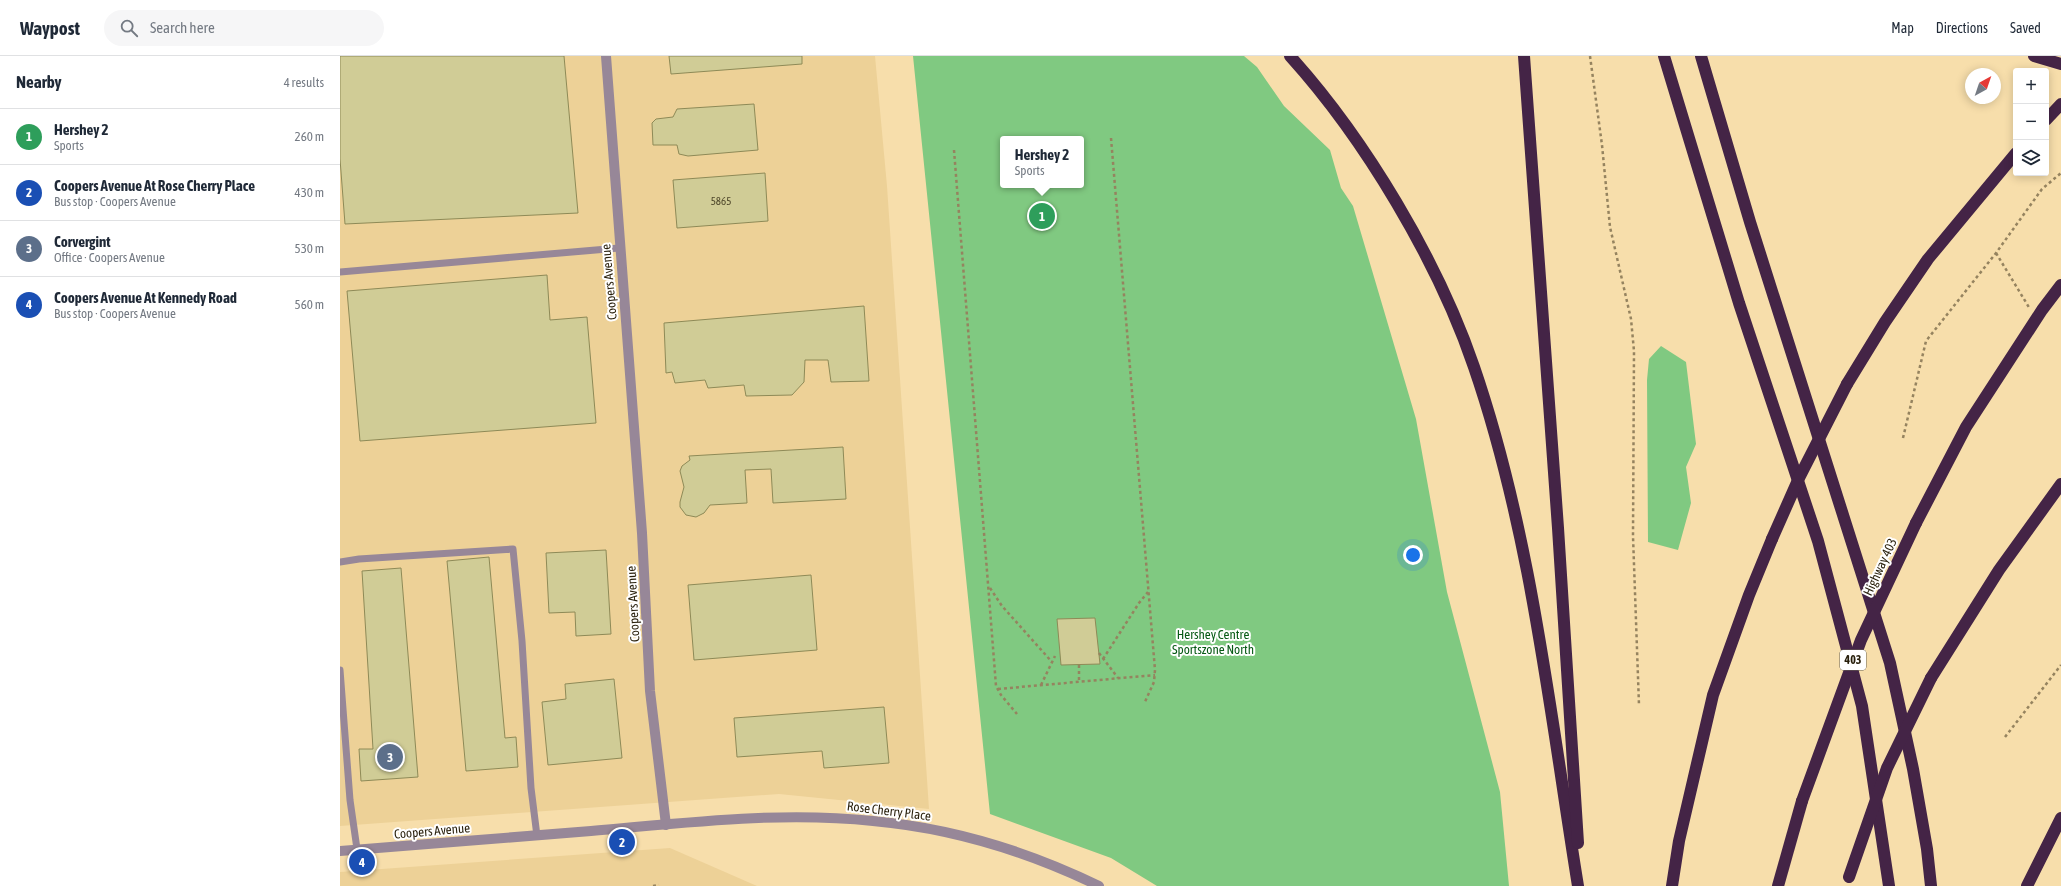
<!DOCTYPE html>
<meta charset="utf-8">
<style>
:root{--surface:#fff;--page:#f6f6f7;--text:#1f2937;--muted:#747a83;--line:#e0e1e3;--accent:#3460d0}
body{margin:0;font-family:"Asap Condensed",sans-serif;background:var(--page);color:var(--text)}
.controls{position:absolute;right:12px;top:12px;display:grid;overflow:hidden;border-radius:4px;box-shadow:0 2px 10px #0003}
.controls button{width:36px;height:36px;display:grid;place-items:center;padding:0;border:0;border-bottom:1px solid var(--line);background:var(--surface);color:var(--text);font:20px sans-serif}
.compass{position:absolute;left:1625px;top:12px;width:36px;height:36px;border-radius:50%;background:var(--surface);box-shadow:0 2px 10px #0003;rotate:40deg}
.you{position:absolute;left:1073px;top:499px;width:14px;height:14px;margin:-10px;border:3px solid #fff;border-radius:50%;background:#1a73e8;box-shadow:0 0 0 6px #1a73e833}
.badge{display:grid;place-items:center;width:26px;height:26px;border-radius:50%;background:var(--accent);color:#fff;font-size:13px;font-weight:700}
.pin{position:absolute;translate:-50% -50%;border:2px solid #fff;box-shadow:0 1px 4px #0006}
.popup{position:absolute;left:660px;top:80px;width:84px;height:52px;box-sizing:border-box;display:grid;place-content:center;border-radius:4px;background:var(--surface);filter:drop-shadow(0 1px 3px #0005);font-size:13px;white-space:nowrap;color:var(--muted)}
.popup b{font-size:15px;color:var(--text)}
.popup::after{content:'';position:absolute;left:50%;top:100%;margin-left:-8px;border:8px solid transparent;border-top-color:var(--surface)}
.list{margin:0;padding:0;list-style:none}
h2{display:flex;justify-content:space-between;align-items:center;height:52px;margin:0;padding:0 16px;font-size:17px}
h2 small{font-size:13px;font-weight:400;color:var(--muted)}
.list li{display:grid;grid-template-columns:26px 1fr auto;gap:12px;align-items:center;box-sizing:border-box;height:56px;padding:0 16px;border-top:1px solid var(--line)}
.list b{display:block;font-size:15px;white-space:nowrap}
.list p{margin:0;font-size:13px;white-space:nowrap;color:var(--muted)}
.list em{font-size:13px;font-style:normal;color:var(--muted)}
.icon{flex:none;width:22px;height:22px;fill:none;stroke:currentColor;stroke-width:2;stroke-linecap:round;stroke-linejoin:round}
.map{position:relative;flex:none;width:1721px;height:830px;overflow:hidden}
header{display:flex;align-items:center;gap:24px;box-sizing:border-box;height:56px;padding:0 20px;background:var(--surface);border-bottom:1px solid var(--line)}
header strong{font-size:19px}
nav{display:flex;gap:22px;margin-inline-start:auto;font-size:14px}
.search{width:280px;height:36px;background:var(--page);display:flex;align-items:center;gap:10px;box-sizing:border-box;padding:0 14px;border-radius:22px;color:var(--muted);font-size:15px}
main{display:flex}
aside{flex:1;background:var(--surface)}
.map>svg:first-child{display:block}
</style>
<header>
<strong>Waypost</strong>
<div class="search"><svg class="icon" aria-label="search" viewBox="0 0 24 24"><circle cx="10" cy="10" r="6"/><path d="M15 15l6 6"/></svg>Search here</div>
<nav><a>Map</a><a>Directions</a><a>Saved</a></nav>
</header>
<main>
<aside>
<h2>Nearby<small>4 results</small></h2>
<ul class="list">
<li><span class="badge" style="background:#2e9e5b">1</span><div><b>Hershey 2</b><p>Sports</p></div><em>260 m</em></li>
<li><span class="badge" style="background:#1a4fb4">2</span><div><b>Coopers Avenue At Rose Cherry Place</b><p>Bus stop · Coopers Avenue</p></div><em>430 m</em></li>
<li><span class="badge" style="background:#5c6f8a">3</span><div><b>Corvergint</b><p>Office · Coopers Avenue</p></div><em>530 m</em></li>
<li><span class="badge" style="background:#1a4fb4">4</span><div><b>Coopers Avenue At Kennedy Road</b><p>Bus stop · Coopers Avenue</p></div><em>560 m</em></li>
</ul>
</aside>
<div class="map">
<svg width="1721" height="830" viewBox="0 0 1721 830">
<rect width="100%" height="100%" fill="#f7deab"/>
<g fill="#edd197">
<polygon points="0,0 535,0 547,130 589,753 439,738 0,770"/>
<polygon points="330,792 417,830 0,830 0,816"/>
</g>
<g fill="#80c981" fill-rule="evenodd">
<path d="M 573,0 L 904,0 L 917,11 L 944,50 L 990,94 L 1001,132 L 1013,150 L 1076,363 L 1107,536 L 1160,736 L 1169,830 L 817,830 L 771,802 L 650,758 ZM 663,83 L 741,83 L 741,129 L 663,129 Z"/>
<polygon points="1321,290 1346,306 1356,388 1346,411 1351,447 1338,494 1308,486 1307,324 1309,303"/>
</g>
<g fill="#d0cc96" stroke="#8e8a57">
<polygon points="0,0 224,0 238,157 5,168 0,103"/>
<polygon points="329,0 462,0 462,8 331,18"/>
<polygon points="414,48 418,94 348,100 339,98 337,89 313,89 312,67 316,63 333,61 337,53"/>
<polygon points="425,117 428,165 337,172 333,124"/>
<polygon points="207,219 210,264 247,261 256,367 20,385 7,235"/>
<polygon points="524,250 529,325 491,326 488,304 465,304 464,326 452,339 406,340 404,329 368,332 365,324 335,327 332,316 326,317 324,267"/>
<polygon points="503,391 506,443 433,447 431,413 405,414 407,447 370,449 364,457 356,461 346,459 340,451 340,446 344,431 340,415 342,410 350,404 349,400"/>
<polygon points="266,494 271,578 236,580 235,556 209,557 206,497"/>
<polygon points="149,501 165,682 176,681 178,711 126,715 107,505"/>
<polygon points="61,512 78,721 21,725 19,693 33,693 22,515"/>
<polygon points="471,519 477,594 354,604 348,529"/>
<polygon points="755,562 760,608 721,609 717,563"/>
<polygon points="274,623 282,702 208,709 202,646 226,643 225,628"/>
<polygon points="544,651 549,707 484,712 482,695 397,701 394,662"/>
</g>
<g fill="none" stroke-linecap="round" stroke-linejoin="round">
<g stroke="#95835f" stroke-width="2.5" stroke-dasharray="3 3" stroke-linecap="butt">
<polyline points="1250,0 1262,89 1270,171 1291,263 1294,295 1293,480 1299,649"/>
<polyline points="771,82 815,614 814,626 804,648"/>
<polyline points="614,94 656,630 661,639 677,658"/>
<polyline points="1656,197 1690,253"/>
<polyline points="1563,382 1586,285 1656,197 1702,133 1721,117"/>
<polyline points="650,532 662,550 712,606"/>
<polyline points="759,597 778,622"/>
<polyline points="763,603 799,547 808,536"/>
<polyline points="739,609 739,626"/>
<polyline points="701,629 715,600"/>
<polyline points="658,633 815,619"/>
<polyline points="1665,681 1721,609"/>
<polyline points="313,830 319,829"/>
</g>
<g stroke="#978798" stroke-width="7">
<polyline points="0,216 279,192"/>
<polyline points="0,506 19,503 173,493 182,585 191,732 197,780"/>
<polyline points="0,614 10,744 17,793"/>
</g>
<g stroke="#978798" stroke-width="10">
<polyline points="266,0 302,477 310,635 326,769"/>
<path d="M 0,795 C 84,788 167,782 251,775 C 344,767 440,755 533,765 C 611,772 689,796 759,830"/>
</g>
<g stroke="#442446" stroke-width="12">
<path d="M 950,0 C 1025,83 1098,205 1134,311 C 1191,477 1210,657 1238,830"/>
<polyline points="1184,0 1218,472 1238,787"/>
<polyline points="1324,0 1399,247 1478,485 1522,650 1549,830"/>
<polyline points="1361,0 1410,166 1550,607 1573,713 1587,793 1591,830"/>
<polyline points="1694,0 1721,8"/>
<polyline points="1706,64 1721,48"/>
<polyline points="1507,328 1545,266 1588,203 1676,97"/>
<polyline points="1576,467 1626,371 1702,254 1721,229"/>
<polyline points="1591,622 1659,514 1721,428"/>
<polyline points="1332,830 1339,785 1373,639 1409,539 1432,483"/>
<polyline points="1438,830 1462,745"/>
<polyline points="1687,830 1721,762"/>
</g>
<g stroke="#442446" stroke-width="12">
<polyline points="1432,483 1459,422 1507,328"/>
<polyline points="1462,745 1521,584 1576,467"/>
<polyline points="1509,821 1547,712 1591,622"/>
</g>
</g>
<g text-anchor="middle" dominant-baseline="central" stroke-width="4" stroke-linejoin="round" paint-order="stroke">
<g font-size="11" fill="#514a2d">
<text x="381" y="145">5865</text>
</g>
<rect fill="#fff" stroke="#686254" stroke-width="1" x="1500" y="594" width="26" height="20" rx="3"/>
<g font-size="12" font-weight="bold" fill="#271e0a">
<text x="1513" y="604">403</text>
</g>
<g font-size="13" fill="#271e0a" stroke="#fff">
<text transform="translate(269 226) rotate(-95)">Coopers Avenue</text>
<text transform="translate(1540 511) rotate(-65)">Highway 403</text>
<text transform="translate(293 548) rotate(-93)">Coopers Avenue</text>
<text transform="translate(549 755) rotate(7)">Rose Cherry Place</text>
<text transform="translate(92 775) rotate(-5)">Coopers Avenue</text>
</g>
<g font-size="13" fill="#075a15" stroke="#fff">
<text x="873" y="578">Hershey Centre<tspan x="873" dy="15">Sportszone North</tspan></text>
</g>
</g>
</svg>
<div class="controls">
<button>+</button>
<button>−</button>
<button><svg class="icon" aria-label="layers" viewBox="0 0 24 24"><path d="M12 4l9 5-9 5-9-5zM3 14l9 5 9-5"/></svg></button>
</div>
<svg class="compass" viewBox="-18 -18 36 36"><path d="M0-13l5 13h-10z" fill="#e53935"/><path d="M0 13l5-13h-10z" fill="#747a83"/></svg>
<div class="you"></div>
<div class="pin badge" style="left:702px;top:160px;background:#2e9e5b">1</div>
<div class="popup"><b>Hershey 2</b>Sports</div>
<div class="pin badge" style="left:282px;top:786px;background:#1a4fb4">2</div>
<div class="pin badge" style="left:50px;top:701px;background:#5c6f8a">3</div>
<div class="pin badge" style="left:22px;top:806px;background:#1a4fb4">4</div>
</div>
</main>
